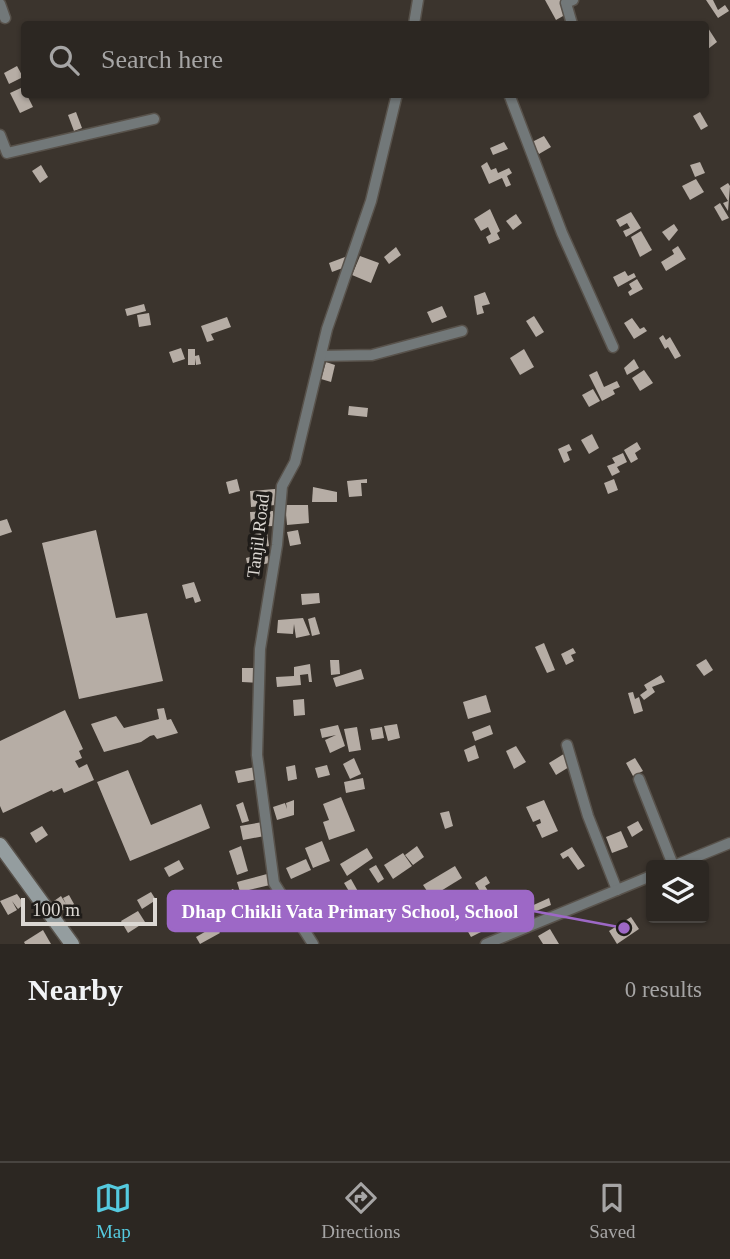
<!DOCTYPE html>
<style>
:root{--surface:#2c2722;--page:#342f2a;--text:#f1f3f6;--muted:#a6a5a5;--line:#484440;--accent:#55cadf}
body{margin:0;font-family:Georgia,serif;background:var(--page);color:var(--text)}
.controls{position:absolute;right:21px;bottom:21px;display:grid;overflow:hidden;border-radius:7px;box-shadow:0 2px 5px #0004}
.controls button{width:63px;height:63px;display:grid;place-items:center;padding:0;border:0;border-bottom:2px solid var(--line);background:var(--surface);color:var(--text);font:35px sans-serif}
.scale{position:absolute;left:21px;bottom:18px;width:136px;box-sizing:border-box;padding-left:7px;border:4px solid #dcd8d3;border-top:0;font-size:19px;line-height:24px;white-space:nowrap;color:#dcd8d3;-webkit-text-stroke:5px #1f1c19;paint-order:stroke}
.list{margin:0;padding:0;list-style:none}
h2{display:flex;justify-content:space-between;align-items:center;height:91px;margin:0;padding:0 28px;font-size:30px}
h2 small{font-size:23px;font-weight:400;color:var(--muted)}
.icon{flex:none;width:38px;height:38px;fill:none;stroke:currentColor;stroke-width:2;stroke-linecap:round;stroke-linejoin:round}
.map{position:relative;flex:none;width:730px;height:944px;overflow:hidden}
.search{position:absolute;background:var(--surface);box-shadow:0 2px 5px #0004;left:21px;right:21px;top:21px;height:77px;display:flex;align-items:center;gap:18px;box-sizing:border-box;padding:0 24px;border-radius:7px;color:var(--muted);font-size:26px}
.sheet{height:217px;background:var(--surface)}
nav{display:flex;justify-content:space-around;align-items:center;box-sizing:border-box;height:98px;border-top:2px solid var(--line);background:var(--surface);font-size:19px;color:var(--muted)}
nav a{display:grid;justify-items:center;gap:4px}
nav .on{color:var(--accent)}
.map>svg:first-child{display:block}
</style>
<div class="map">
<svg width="730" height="944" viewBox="0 0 730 944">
<rect width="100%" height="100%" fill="#3b342d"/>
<g fill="#b6ada5">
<polygon points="545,0 565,0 572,11 556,20"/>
<polygon points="706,0 713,0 718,10 725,5 729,11 718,18"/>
<polygon points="708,28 717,42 708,49 706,30"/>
<polygon points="17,66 23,77 9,84 4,73"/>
<polygon points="23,87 33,107 20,113 10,93"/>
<polygon points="76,112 82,128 74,131 68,115"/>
<polygon points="700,112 708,126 701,130 693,116"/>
<polygon points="544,136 551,147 539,154 532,142"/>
<polygon points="504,142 508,149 493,155 490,148"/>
<polygon points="487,162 491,170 496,168 498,173 509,168 512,173 507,176 511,185 506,187 502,178 489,184 481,166"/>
<polygon points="700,162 705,173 695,177 690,165"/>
<polygon points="41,165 48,177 40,183 32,171"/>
<polygon points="696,179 704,192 690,200 682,186"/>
<polygon points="728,183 730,186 728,211 723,203 728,201 720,188"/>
<polygon points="720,203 729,218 722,221 714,207"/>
<polygon points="490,209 500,231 497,233 500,239 489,244 486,237 491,234 488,227 481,231 474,219"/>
<polygon points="631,212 641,228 626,237 623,231 630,228 627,223 620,227 616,220"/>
<polygon points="516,214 522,223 513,230 506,221"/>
<polygon points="674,224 678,230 669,241 662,232"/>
<polygon points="641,231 652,250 640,257 631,237"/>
<polygon points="678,246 686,259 666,271 661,262 674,254 672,250"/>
<polygon points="396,247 401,255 389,264 384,257"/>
<polygon points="360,256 379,263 371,283 352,275"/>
<polygon points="345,257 348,266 332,272 329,263"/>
<polygon points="625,271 628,276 634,273 636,277 618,287 613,277"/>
<polygon points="637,279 643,289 630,296 628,292 632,289 629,284"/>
<polygon points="485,292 490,304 482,306 484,313 477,315 474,296"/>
<polygon points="144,304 146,311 127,316 125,309"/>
<polygon points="442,306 447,317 432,323 427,312"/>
<polygon points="149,313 151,325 139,327 137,315"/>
<polygon points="534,316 544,332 536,337 526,321"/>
<polygon points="227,317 231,327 211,334 214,340 207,342 201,326"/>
<polygon points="632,318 640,329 644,327 647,331 634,339 624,323"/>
<polygon points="663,335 666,340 670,337 681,356 675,359 668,347 665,349 659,338"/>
<polygon points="181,348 185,359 173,363 169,352"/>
<polygon points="188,349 195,349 195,356 199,355 201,364 196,365 195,358 195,365 188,365"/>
<polygon points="524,349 534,367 520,375 510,358"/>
<polygon points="634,359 639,368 627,375 624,368"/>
<polygon points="326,362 335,365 331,382 321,379"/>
<polygon points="644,370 653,383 640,391 632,378"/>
<polygon points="597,371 604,387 617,381 620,387 613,390 615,394 602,401 589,375"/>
<polygon points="593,389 600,401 589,407 582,395"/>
<polygon points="349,406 368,408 367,417 348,415"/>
<polygon points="592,434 599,448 589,454 581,440"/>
<polygon points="637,442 641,449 635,453 638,459 631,463 624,450"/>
<polygon points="569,444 572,450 567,452 570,460 564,463 558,449"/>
<polygon points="623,453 627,462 617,467 620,472 612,476 607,466 615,463 612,458"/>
<polygon points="237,479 240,491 229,494 226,482"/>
<polygon points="367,479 367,483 361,483 362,496 349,497 347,481"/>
<polygon points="614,479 618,490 608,494 604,483"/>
<polygon points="313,487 337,492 337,502 312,502"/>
<polygon points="275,489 276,505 251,507 250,491"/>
<polygon points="285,505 308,505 309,523 287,525 286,514 280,515"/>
<polygon points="273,511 274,526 251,527 250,512"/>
<polygon points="7,519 12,532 0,536 0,521"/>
<polygon points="96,530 116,618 147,613 163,681 79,699 42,543"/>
<polygon points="298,530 301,544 290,546 287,532"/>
<polygon points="267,532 269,546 253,548 252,534"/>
<polygon points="267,553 269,563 248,568 246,558"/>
<polygon points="194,582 201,601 195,603 193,597 186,599 182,585"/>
<polygon points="319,593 320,603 302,605 301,594"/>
<polygon points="315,617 320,634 312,636 308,619"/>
<polygon points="303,618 310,635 296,638 294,624 293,634 277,633 278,620"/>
<polygon points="544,643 555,670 547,673 535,647"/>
<polygon points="573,648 576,653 571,655 574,661 566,665 561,654"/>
<polygon points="706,659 713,670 704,676 696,665"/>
<polygon points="330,660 339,660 340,674 331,675"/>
<polygon points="310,664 312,682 309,682 308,674 300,675 301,685 277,687 276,677 294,676 294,667"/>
<polygon points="242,668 262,668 262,683 242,682"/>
<polygon points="361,669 364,679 336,687 333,678"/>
<polygon points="661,675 665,682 652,687 655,692 644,700 640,695 647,690 644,685"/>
<polygon points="633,692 635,699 639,697 643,711 634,714 628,693"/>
<polygon points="486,695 491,712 468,719 463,702"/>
<polygon points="304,699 305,715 294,716 293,700"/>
<polygon points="164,708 167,720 171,719 178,733 157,739 154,735 150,736 141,742 104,752 91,724 116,716 124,728 159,719 157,709"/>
<polygon points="65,710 83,749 79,751 82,758 75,761 79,768 87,764 94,780 64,793 62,788 53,792 52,790 3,813 0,806 0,741"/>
<polygon points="397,724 400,738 388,741 384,726"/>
<polygon points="338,725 345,746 330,753 325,740 336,735 322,738 320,729"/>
<polygon points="490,725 493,734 475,741 472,732"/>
<polygon points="357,727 361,750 349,752 344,729"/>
<polygon points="382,727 384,738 372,740 370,729"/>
<polygon points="475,745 479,758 468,762 464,750"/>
<polygon points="516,746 526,762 514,769 506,751"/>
<polygon points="567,752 574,764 556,775 549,763"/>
<polygon points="354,758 361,774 350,779 343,764"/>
<polygon points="635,758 643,771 633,776 626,763"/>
<polygon points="295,765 297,779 288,781 286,767"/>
<polygon points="327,765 330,775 318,778 315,768"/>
<polygon points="255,767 258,779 238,783 235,771"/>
<polygon points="128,770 151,825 201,804 210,828 130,861 97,782"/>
<polygon points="363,778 365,789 346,793 344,782"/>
<polygon points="341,797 355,831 329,840 323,822 329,820 323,804"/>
<polygon points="294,800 294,815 277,820 273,807 285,803 287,809 286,803"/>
<polygon points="544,800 558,831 542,838 536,825 541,823 540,819 533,822 526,807"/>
<polygon points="243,802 249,821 242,823 236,805"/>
<polygon points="449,811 453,826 445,829 440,813"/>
<polygon points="268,821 270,835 243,840 240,826"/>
<polygon points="638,821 643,830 632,837 627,827"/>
<polygon points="42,826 48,835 36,843 30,833"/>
<polygon points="621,831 628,847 612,853 606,837"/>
<polygon points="322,841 330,861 313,868 305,848"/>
<polygon points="241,846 248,871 237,875 229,851"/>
<polygon points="417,846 424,857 413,865 405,855"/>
<polygon points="572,847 585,866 578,870 568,856 563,859 560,854"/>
<polygon points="367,848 373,858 347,876 340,864"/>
<polygon points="403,853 412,866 393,879 384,865"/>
<polygon points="306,859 311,870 291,879 286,868"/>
<polygon points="179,860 184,869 169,877 164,868"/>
<polygon points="376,865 384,879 378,883 369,869"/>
<polygon points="455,866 462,878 431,897 423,885"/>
<polygon points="267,874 270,885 249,890 252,898 247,900 244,894 241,895 237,882"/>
<polygon points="486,876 490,883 485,886 488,891 482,895 475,883"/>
<polygon points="351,879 360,895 353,898 344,883"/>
<polygon points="233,889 238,897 243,894 246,899 234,906 226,893"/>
<polygon points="151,892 156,900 142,909 137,900"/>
<polygon points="17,894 24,904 18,909 12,901 17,910 8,915 0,901"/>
<polygon points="69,895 74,904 61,911 54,901 61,896 66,904 63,898"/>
<polygon points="549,898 551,905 529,914 527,908"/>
<polygon points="471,906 483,931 471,937 467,930 473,927 469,918 464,921 459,911"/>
<polygon points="138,911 145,922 128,933 121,921"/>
<polygon points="631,917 639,929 617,944 609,931"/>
<polygon points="215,926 220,933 200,944 196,937"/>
<polygon points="550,929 559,944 543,944 538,936"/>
<polygon points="43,930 51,944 25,944 24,942"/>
</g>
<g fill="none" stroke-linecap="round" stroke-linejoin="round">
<g stroke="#58524b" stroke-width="13">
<g id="minor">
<polyline points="0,4 5,18"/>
<polyline points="414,24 418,0"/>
<polyline points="572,24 566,3 573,0"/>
<polyline points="509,94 562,233 613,347"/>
<polyline points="0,135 7,153 154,119"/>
<polyline points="321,356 372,355 462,331"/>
<polyline points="567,745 588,816 617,890"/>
<polyline points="639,779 673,865"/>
<polyline points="676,865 730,843"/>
<polyline points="313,944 274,883 257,755 260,649 277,545 282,486 295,462 327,329 371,201 397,94"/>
<polyline points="486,944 651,876"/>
</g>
</g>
<g stroke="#58524b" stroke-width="17">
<polyline id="secondary" points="0,845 72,944"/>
</g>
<use href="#minor" stroke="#727879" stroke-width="10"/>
<use href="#secondary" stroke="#949d9f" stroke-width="14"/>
</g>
<g text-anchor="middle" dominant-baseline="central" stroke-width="7" stroke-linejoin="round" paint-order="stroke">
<g font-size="18" fill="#dcd8d3" stroke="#1f1c19">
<text transform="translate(258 536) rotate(-83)">Tanjil Road</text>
</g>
</g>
<path fill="none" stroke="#9d68c6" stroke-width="2.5" d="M624 928L533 911"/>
<circle fill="#9d68c6" stroke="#1f1c19" stroke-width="2.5" cx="624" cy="928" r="7"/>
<rect fill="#9d68c6" stroke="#9d68c6" stroke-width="2.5" x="168" y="891" width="365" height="40" rx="7"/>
<g font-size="19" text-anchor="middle" font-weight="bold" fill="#fff">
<text x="350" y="918">Dhap Chikli Vata Primary School, School</text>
</g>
</svg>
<div class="controls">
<button><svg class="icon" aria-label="layers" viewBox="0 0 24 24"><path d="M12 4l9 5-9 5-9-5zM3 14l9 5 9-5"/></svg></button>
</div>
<div class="scale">100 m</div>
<div class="search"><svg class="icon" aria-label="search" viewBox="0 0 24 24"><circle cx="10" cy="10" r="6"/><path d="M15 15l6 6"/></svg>Search here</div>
</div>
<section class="sheet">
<h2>Nearby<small>0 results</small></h2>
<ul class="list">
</ul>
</section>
<nav>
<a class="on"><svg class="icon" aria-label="map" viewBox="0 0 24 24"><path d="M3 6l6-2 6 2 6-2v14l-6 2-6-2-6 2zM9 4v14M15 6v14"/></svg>Map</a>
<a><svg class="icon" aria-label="directions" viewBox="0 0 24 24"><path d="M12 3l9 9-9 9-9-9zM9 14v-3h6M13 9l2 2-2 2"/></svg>Directions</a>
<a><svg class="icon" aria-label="saved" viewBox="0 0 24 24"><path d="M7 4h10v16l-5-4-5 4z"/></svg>Saved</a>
</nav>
